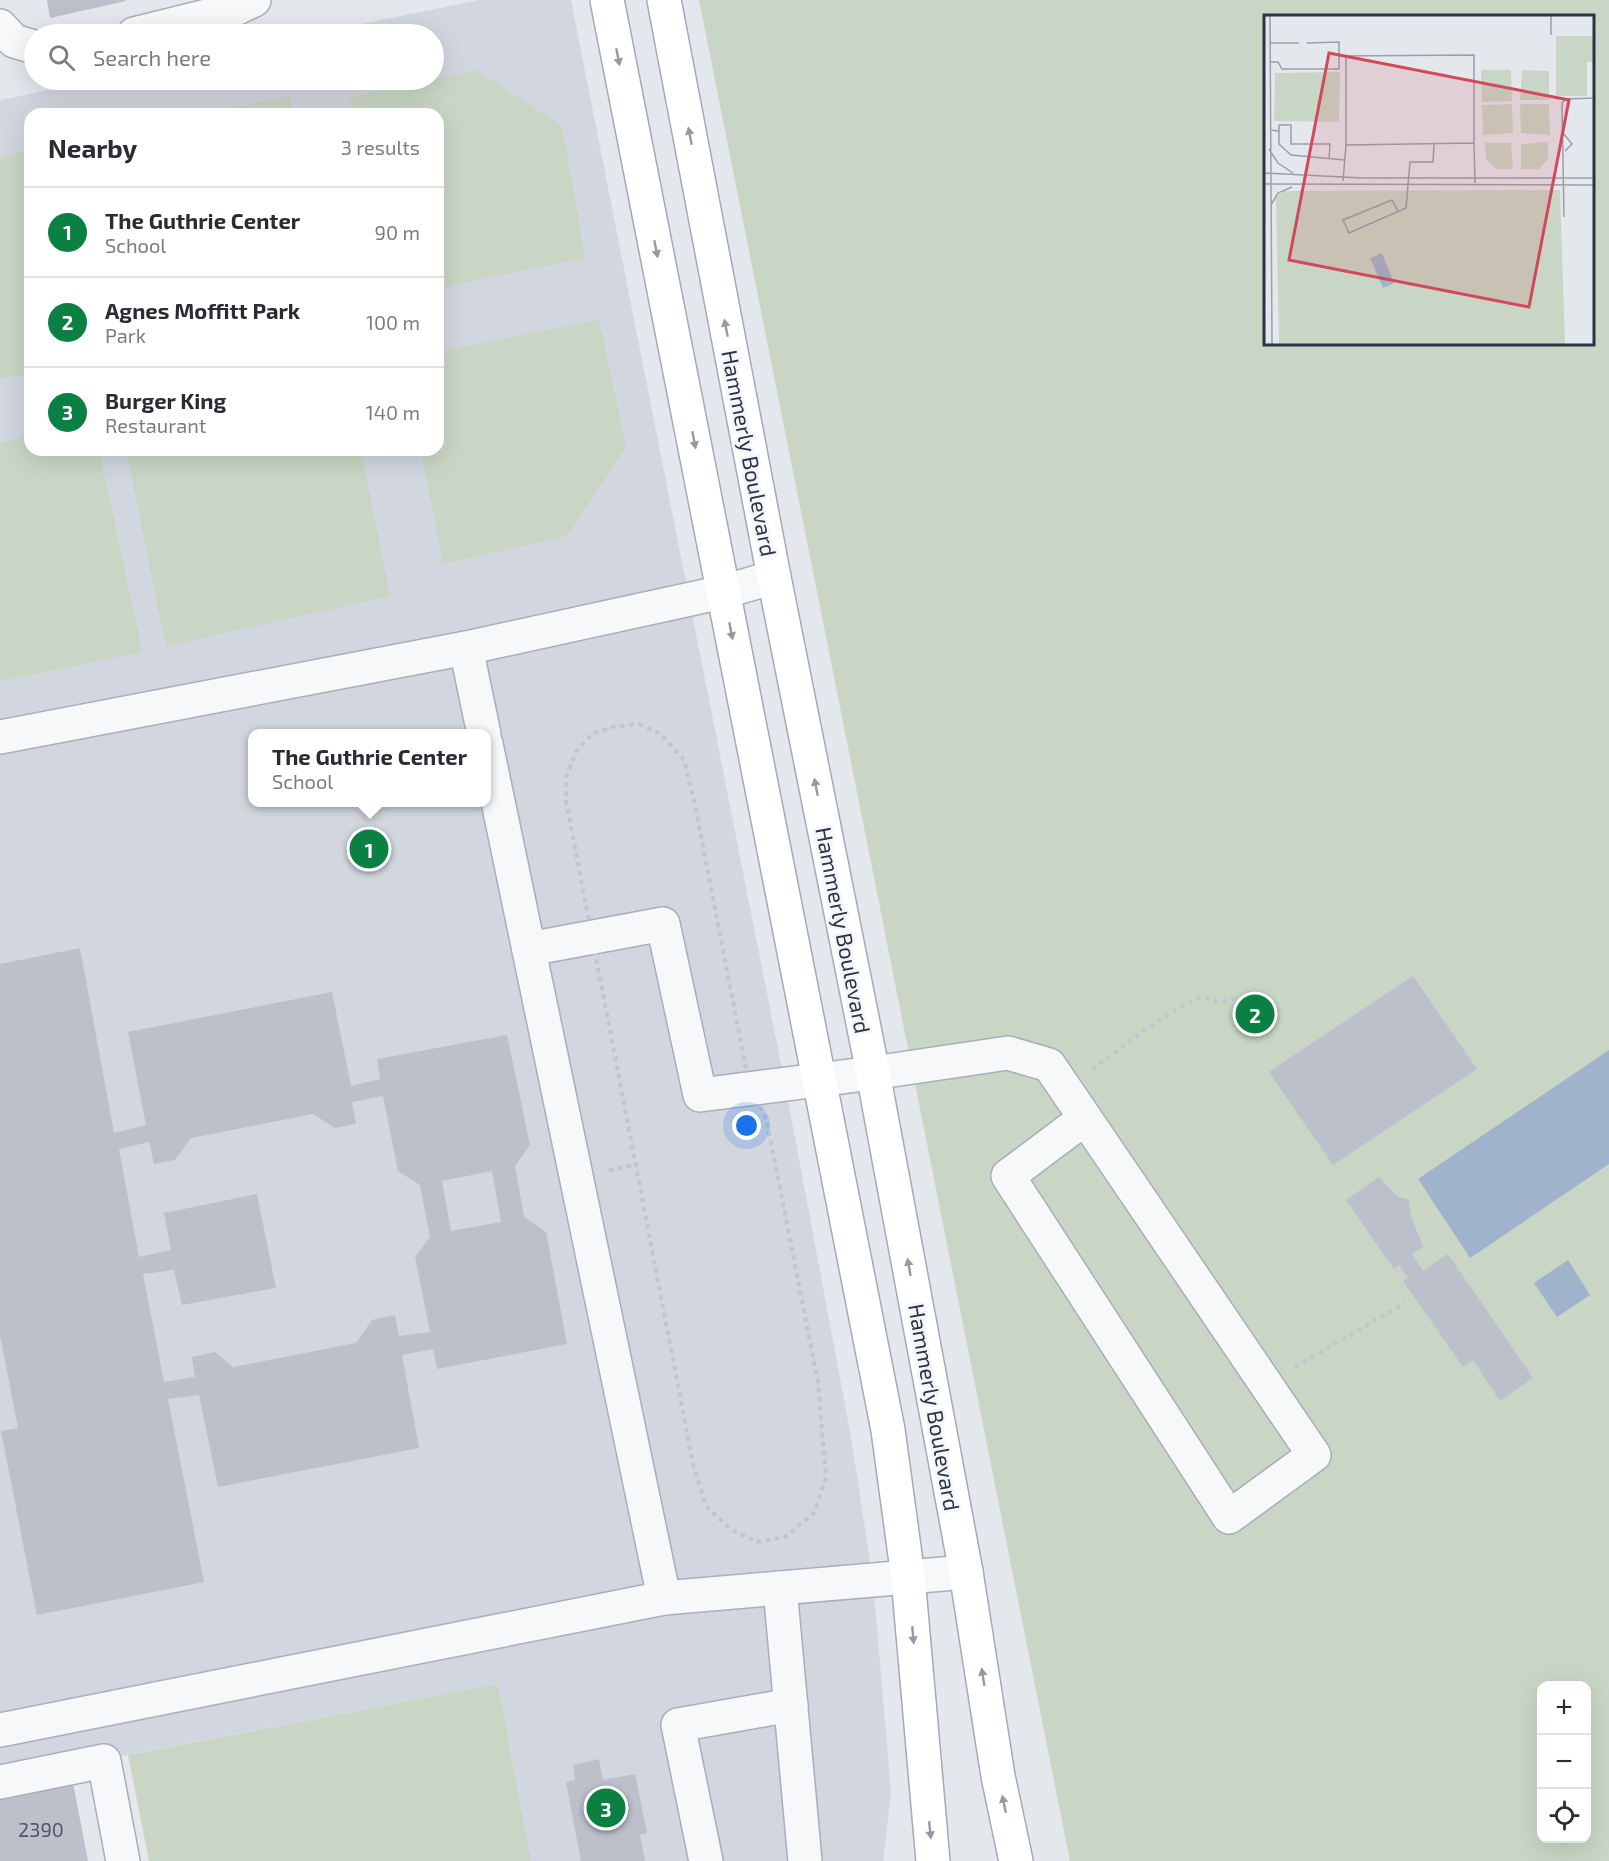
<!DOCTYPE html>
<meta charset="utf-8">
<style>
:root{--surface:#fff;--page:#f2f2f3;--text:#2b2b33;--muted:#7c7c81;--line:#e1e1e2;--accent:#0b8043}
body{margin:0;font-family:"Exo 2",sans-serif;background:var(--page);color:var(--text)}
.controls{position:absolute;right:18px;bottom:18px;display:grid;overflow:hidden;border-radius:12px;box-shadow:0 6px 24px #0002}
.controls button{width:54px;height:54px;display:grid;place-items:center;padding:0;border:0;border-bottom:2px solid var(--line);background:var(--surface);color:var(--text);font:30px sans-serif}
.you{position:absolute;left:747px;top:1126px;width:21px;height:21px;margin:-15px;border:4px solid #fff;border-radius:50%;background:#1a73e8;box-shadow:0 0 0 9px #1a73e833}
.badge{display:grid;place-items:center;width:39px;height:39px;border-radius:50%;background:var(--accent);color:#fff;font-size:20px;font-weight:700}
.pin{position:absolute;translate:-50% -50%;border:3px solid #fff;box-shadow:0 2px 6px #0006}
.popup{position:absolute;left:248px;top:729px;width:243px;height:78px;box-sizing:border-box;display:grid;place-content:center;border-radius:12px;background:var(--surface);filter:drop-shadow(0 2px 4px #0005);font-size:20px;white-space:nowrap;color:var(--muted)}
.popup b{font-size:22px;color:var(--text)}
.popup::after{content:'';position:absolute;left:50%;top:100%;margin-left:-12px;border:12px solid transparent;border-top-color:var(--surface)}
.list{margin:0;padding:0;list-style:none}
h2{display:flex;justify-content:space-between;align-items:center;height:78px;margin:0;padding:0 24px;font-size:26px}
h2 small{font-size:20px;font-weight:400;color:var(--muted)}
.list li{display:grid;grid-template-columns:39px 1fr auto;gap:18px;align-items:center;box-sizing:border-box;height:90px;padding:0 24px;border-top:2px solid var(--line)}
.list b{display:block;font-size:22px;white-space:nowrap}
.list p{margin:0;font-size:20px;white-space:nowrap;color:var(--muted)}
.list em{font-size:20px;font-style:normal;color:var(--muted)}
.icon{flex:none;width:33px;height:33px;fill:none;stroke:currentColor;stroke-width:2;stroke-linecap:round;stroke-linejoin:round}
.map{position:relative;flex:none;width:1609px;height:1861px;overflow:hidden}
.search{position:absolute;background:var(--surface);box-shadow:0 6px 24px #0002;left:24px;top:24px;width:420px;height:66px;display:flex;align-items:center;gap:15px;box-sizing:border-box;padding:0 21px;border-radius:33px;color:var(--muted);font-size:22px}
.panel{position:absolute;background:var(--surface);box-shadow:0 6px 24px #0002;left:24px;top:108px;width:420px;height:348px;border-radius:18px}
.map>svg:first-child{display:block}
</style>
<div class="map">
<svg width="1609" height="1861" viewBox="0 0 1609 1861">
<rect width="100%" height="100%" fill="#e4e7ec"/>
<path fill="#d2d6de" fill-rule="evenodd" d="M 479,0 L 571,0 L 788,1100 L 851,1437 L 873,1581 L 891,1792 L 883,1861 L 531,1861 L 498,1684 L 0,1779 L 0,100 L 97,80 L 434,80 L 434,34 L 313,34 ZM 30,114 L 438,114 L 438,450 L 30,450 ZM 252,734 L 486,734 L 486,802 L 252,802 Z"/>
<g fill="#c9d6c5" fill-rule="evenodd">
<path d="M 699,0 L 1609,0 L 1609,1861 L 1070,1861 ZM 1266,16 L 1592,16 L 1592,344 L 1266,344 ZM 1542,1686 L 1586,1686 L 1586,1838 L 1542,1838 Z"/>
<polygon points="476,70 562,126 585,258 438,288 438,114 352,114 348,98"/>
<polygon points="290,96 293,114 201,114"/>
<polygon points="30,151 30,373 0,379 0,157"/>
<polygon points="599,320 626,447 567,536 443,564 421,450 438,450 438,352"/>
<polygon points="30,436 30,450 99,450 142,652 0,681 0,443"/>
<polygon points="126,450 361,450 390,596 166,646"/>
<polygon points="498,1684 531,1861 149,1861 128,1755"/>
</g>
<g fill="#9fb4cc">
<polygon points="1609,1050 1609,1164 1470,1258 1418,1179"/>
<polygon points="1568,1260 1590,1295 1557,1317 1534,1283"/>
</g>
<g fill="#bbc0ca" fill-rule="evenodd">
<polygon points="47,0 125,0 126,1 50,18"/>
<path d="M 80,948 L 114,1133 L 146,1125 L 128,1032 L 332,992 L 351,1086 L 380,1079 L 377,1059 L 507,1035 L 530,1145 L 515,1166 L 524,1217 L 546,1232 L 567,1344 L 437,1369 L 433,1349 L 402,1355 L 419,1448 L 218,1487 L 199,1395 L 168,1399 L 204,1582 L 37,1615 L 1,1431 L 18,1428 L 0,1335 L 0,964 ZM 383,1096 L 398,1171 L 420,1185 L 430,1237 L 415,1257 L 430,1332 L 399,1336 L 395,1315 L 372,1320 L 356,1343 L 233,1367 L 215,1352 L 192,1357 L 195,1377 L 164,1382 L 143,1274 L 174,1270 L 182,1305 L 276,1288 L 257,1194 L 164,1213 L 171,1250 L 139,1257 L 119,1149 L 149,1142 L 154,1164 L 175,1160 L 191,1138 L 313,1114 L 335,1128 L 356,1124 L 352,1102 ZM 492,1171 L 501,1222 L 451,1231 L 442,1181 Z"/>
<polygon points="1413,976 1477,1069 1333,1165 1269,1072"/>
<polygon points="1379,1177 1397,1196 1409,1200 1411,1216 1423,1247 1412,1254 1423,1271 1448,1254 1533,1378 1500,1401 1473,1360 1463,1367 1403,1281 1408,1278 1399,1265 1394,1269 1346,1200"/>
<polygon points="599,1759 603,1780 635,1774 647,1833 640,1835 645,1861 581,1861 566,1782 575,1780 573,1765"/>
<polygon points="73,1783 88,1861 0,1861 0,1797"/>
</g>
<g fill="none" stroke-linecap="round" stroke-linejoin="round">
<g stroke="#a9aeb7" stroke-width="36">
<g id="minor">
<polyline points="0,26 14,41 34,47"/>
<polyline points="134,34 235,9 254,0"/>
<polyline points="466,648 723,592 774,577"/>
<polyline points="0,737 466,648 484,734"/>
<polyline points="529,949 663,924 700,1095 873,1073 1008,1053 1049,1065 1314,1455 1229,1517 1008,1176 1084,1119"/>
<polyline points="780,1588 805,1861"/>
<polyline points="664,1598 966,1572"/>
<polyline points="0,1730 664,1598 486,744"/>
<polyline points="0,1782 104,1761 123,1861"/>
<polyline points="706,1861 678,1725 791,1705"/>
</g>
</g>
<g stroke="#a3abb8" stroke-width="36">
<g id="major">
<polyline points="607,0 888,1430 908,1577 933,1861"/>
<polyline points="664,0 774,577 873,1073 966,1572 998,1776 1016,1861"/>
</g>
</g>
<g stroke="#c2c5cb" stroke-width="4" stroke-dasharray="4.5 4.5" stroke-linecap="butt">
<polygon points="639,724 661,734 684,760 695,805 746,1069 767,1122 818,1382 826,1477 814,1513 785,1537 757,1542 730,1529 706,1506 693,1464 566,801 566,777 576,752 592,734 612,727"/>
<path d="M 1092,1069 C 1127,1044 1163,1013 1202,997 C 1216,1002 1225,1004 1237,996"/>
<polyline points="609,1170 637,1165"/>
<polyline points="1295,1367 1405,1303"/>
</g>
<use href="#minor" stroke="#f7f8fa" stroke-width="33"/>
<use href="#major" stroke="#fff" stroke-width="33"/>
</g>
<defs><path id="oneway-solid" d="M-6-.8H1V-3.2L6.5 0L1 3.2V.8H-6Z" transform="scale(1.5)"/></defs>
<g fill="#959aa2">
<use href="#oneway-solid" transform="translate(618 57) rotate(79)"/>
<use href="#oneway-solid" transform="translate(690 136) rotate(-101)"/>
<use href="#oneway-solid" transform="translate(656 249) rotate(79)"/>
<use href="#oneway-solid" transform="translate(726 328) rotate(-101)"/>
<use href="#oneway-solid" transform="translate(694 440) rotate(79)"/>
<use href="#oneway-solid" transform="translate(731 631) rotate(79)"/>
<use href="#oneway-solid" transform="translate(816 787) rotate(-101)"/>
<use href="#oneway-solid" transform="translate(909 1267) rotate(-100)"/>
<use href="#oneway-solid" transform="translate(913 1635) rotate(85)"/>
<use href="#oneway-solid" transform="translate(983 1677) rotate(-99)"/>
<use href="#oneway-solid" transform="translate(1004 1804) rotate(-102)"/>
<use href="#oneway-solid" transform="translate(930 1830) rotate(84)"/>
</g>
<g text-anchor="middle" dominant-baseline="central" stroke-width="6" stroke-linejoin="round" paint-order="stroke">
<g font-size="20" fill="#4f5766">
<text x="41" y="1829">2390</text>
</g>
<g font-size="22" fill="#2b3445" stroke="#f4f6f9">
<text transform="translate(750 453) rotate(79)">Hammerly Boulevard</text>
<text transform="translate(844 930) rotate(79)">Hammerly Boulevard</text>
<text transform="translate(935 1407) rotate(80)">Hammerly Boulevard</text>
</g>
</g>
<g transform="translate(1264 15)">
<rect width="330" height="330" fill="#e4e7ec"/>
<path d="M 292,21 L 330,21 L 330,47 L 323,47 L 323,81 L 292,81 ZM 217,55 L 247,55 L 248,86 L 218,87 ZM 258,55 L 285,56 L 285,85 L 256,85 ZM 76,57 L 75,107 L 10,106 L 11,58 ZM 248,89 L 249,118 L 219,120 L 218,90 ZM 256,89 L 285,89 L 286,120 L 257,118 ZM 284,127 L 284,144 L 275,154 L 257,154 L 257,129 ZM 221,128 L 247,128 L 249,154 L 232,154 L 222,144 ZM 296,175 L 301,329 L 15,329 L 12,182 L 20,176 Z" fill="#c9d6c5"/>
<path d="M 118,238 L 130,268 L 119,273 L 106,243 Z" fill="#9fb4cc"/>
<path fill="none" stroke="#9a9fa9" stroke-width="1.5" d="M 6,1 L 8,329M 287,20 L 287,1M 6,28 L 35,28M 75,41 L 210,40 L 210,128 L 82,130 L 82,41M 6,47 L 14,47 L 18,54 L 75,54 L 75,27 L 43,28M 6,115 L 15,116 L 15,129 L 27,140 L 81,145M 15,116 L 15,110 L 27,110 L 27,129 L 66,129 L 65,144M 299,118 L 308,129 L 301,136M 210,128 L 211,168M 5,134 L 14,148 L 29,158M 0,158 L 98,163 L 330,163M 79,166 L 82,130M 0,169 L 330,170M 7,190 L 14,178 L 28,172M 134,196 L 128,185 L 79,205 L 85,218 L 142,193 L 146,147 L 169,147 L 170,129M 300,202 L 298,88 L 302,84 L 330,83"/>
<path fill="#d1495b" fill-opacity="0.15" stroke="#d1495b" stroke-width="3" d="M 65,38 L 305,85 L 265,292 L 25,245 Z"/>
<rect width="330" height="330" fill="none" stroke="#2b3445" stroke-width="3"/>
</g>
</svg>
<div class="controls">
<button>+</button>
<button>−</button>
<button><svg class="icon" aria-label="locate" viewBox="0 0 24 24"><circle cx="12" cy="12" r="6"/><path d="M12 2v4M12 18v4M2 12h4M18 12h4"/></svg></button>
</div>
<div class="you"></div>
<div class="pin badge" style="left:369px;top:849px">1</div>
<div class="popup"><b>The Guthrie Center</b>School</div>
<div class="pin badge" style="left:1255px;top:1014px">2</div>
<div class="pin badge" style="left:606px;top:1808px">3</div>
<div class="search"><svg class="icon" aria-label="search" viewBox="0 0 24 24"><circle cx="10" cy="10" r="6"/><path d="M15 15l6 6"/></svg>Search here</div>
<section class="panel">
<h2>Nearby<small>3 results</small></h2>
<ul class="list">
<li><span class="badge">1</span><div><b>The Guthrie Center</b><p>School</p></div><em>90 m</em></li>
<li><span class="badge">2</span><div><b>Agnes Moffitt Park</b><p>Park</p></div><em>100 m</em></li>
<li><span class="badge">3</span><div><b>Burger King</b><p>Restaurant</p></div><em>140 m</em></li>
</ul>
</section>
</div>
